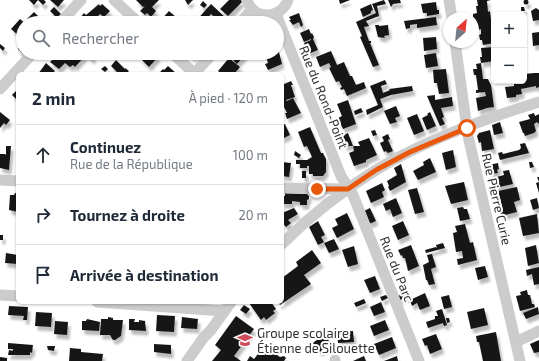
<!DOCTYPE html>
<html lang="fr">
<meta charset="utf-8">
<style>
:root{--surface:#fff;--page:#f2f2f3;--text:#1f2937;--muted:#747a83;--line:#e0e1e3}
body{margin:0;font-family:"Exo 2",sans-serif;background:var(--page);color:var(--text)}
.controls{position:absolute;right:12px;top:12px;display:grid;overflow:hidden;border-radius:6px;box-shadow:0 1px 3px #0004}
.controls button{width:36px;height:36px;display:grid;place-items:center;padding:0;border:0;border-bottom:1px solid var(--line);background:var(--surface);color:var(--text);font:20px sans-serif}
.compass{position:absolute;left:443px;top:12px;width:36px;height:36px;border-radius:50%;background:var(--surface);box-shadow:0 1px 3px #0004;rotate:27deg}
.stop{position:absolute;width:12px;height:12px;margin:-9px;border:3px solid #ea580c;border-radius:50%;background:#fff}
.stop.end{background:#ea580c;border-color:#fff;box-shadow:0 1px 4px #0008}
.list{margin:0;padding:0;list-style:none}
h2{display:flex;justify-content:space-between;align-items:center;height:52px;margin:0;padding:0 16px;font-size:17px}
h2 small{font-size:13px;font-weight:400;color:var(--muted)}
.list li{display:grid;grid-template-columns:26px 1fr auto;gap:12px;align-items:center;box-sizing:border-box;height:60px;padding:0 16px;border-top:1px solid var(--line)}
.list b{display:block;font-size:15px;white-space:nowrap}
.list p{margin:0;font-size:13px;white-space:nowrap;color:var(--muted)}
.list em{font-size:13px;font-style:normal;color:var(--muted)}
.icon{flex:none;width:22px;height:22px;fill:none;stroke:currentColor;stroke-width:2;stroke-linecap:round;stroke-linejoin:round}
.map{position:relative;flex:none;width:539px;height:361px;overflow:hidden}
.search{position:absolute;background:var(--surface);box-shadow:0 1px 3px #0004;left:16px;top:16px;width:268px;height:44px;display:flex;align-items:center;gap:10px;box-sizing:border-box;padding:0 14px;border-radius:22px;color:var(--muted);font-size:15px}
.panel{position:absolute;background:var(--surface);box-shadow:0 1px 3px #0004;left:16px;top:72px;width:268px;height:232px;border-radius:6px}
.map>svg:first-child{display:block}
</style>
<div class="map">
<svg width="539" height="361" viewBox="0 0 539 361">
<defs>
<filter id="shadow"><feDropShadow dx="2.5" dy="4.5" stdDeviation="1" flood-color="#0004"/></filter>
</defs>
<rect width="100%" height="100%" fill="#fff"/>
<g fill="#191919" filter="url(#shadow)">
<circle cx="526" cy="2" r="2.5"/>
<polygon points="29,0 44,0 46,2 43,5 38,0 34,5"/>
<polygon points="50,0 64,0 58,7"/>
<polygon points="136,0 159,0 152,7 156,11 151,17 147,13 145,15 140,11 145,6 143,7"/>
<polygon points="185,0 193,0 188,5"/>
<polygon points="229,0 241,0 242,2 228,16 220,9"/>
<polygon points="339,0 350,0 340,4"/>
<polygon points="384,0 386,4 377,6 379,16 366,21 369,26 364,27 369,41 371,41 371,43 370,43 379,65 373,67 360,37 362,36 356,22 376,13 372,4"/>
<polygon points="388,0 400,0 401,3 393,4 391,7"/>
<polygon points="477,0 491,0 487,1 488,12 490,11 492,28 494,28 494,43 483,45 482,40 480,40 479,35 481,34 481,29 478,30 477,23 475,23 473,20 473,14 477,13 476,6 478,6"/>
<polygon points="203,1 207,5 204,8 200,5"/>
<polygon points="436,2 437,10 439,10 439,14 427,16 427,13 423,13 421,4"/>
<polygon points="99,4 100,6 102,4 110,11 104,17 100,14 91,23 76,23 84,13 86,15"/>
<polygon points="211,4 226,18 221,23 211,14 203,23 201,21 199,23 194,23"/>
<polygon points="371,4 373,10 371,11 371,13 363,17 360,9"/>
<polygon points="54,7 61,14 57,18 50,11"/>
<polygon points="521,7 524,7 525,11 521,11"/>
<polygon points="536,8 539,10 539,20 533,21 531,11"/>
<polygon points="169,11 177,18 172,23 160,23 159,22"/>
<polygon points="34,12 42,20 40,23 31,23 27,19"/>
<polygon points="299,13 303,25 301,27 299,22 293,25 289,20 291,20 289,17"/>
<polygon points="436,17 437,25 417,28 417,24 410,25 410,28 406,29 404,21"/>
<polygon points="20,19 25,23 23,23 23,32 19,36 11,29"/>
<polygon points="103,19 107,22 110,19 115,23 100,23"/>
<polygon points="375,25 379,25 379,26 388,25 389,35 384,36 385,38 378,37"/>
<polygon points="309,29 311,34 312,33 314,37 313,39 318,50 308,54 304,43 311,40 311,39 304,42 300,33"/>
<polygon points="539,32 539,45 533,46 532,33"/>
<polygon points="436,37 437,49 424,51 423,38"/>
<polygon points="0,44 5,48 3,51 0,48"/>
<polygon points="22,44 23,45 23,54 18,49"/>
<polygon points="493,47 494,61 481,63 480,57 482,57 481,48"/>
<polygon points="331,51 337,65 344,62 350,76 352,76 356,85 364,82 366,88 347,96 344,89 341,90 340,88 342,87 339,81 336,82 329,68 331,67 329,63 320,67 316,57"/>
<polygon points="279,52 282,64 268,70 265,64 268,63 266,57"/>
<polygon points="59,53 68,53 73,56 76,53 90,53 94,57 92,60 86,55 75,67 73,65 70,67 65,63 59,69 50,62"/>
<polygon points="145,53 154,53 158,57 149,67 140,58"/>
<polygon points="188,53 198,53 193,58"/>
<polygon points="240,53 247,53 237,64 231,58 235,54 237,56"/>
<polygon points="436,53 438,66 426,68 424,55"/>
<polygon points="229,58 240,67 234,74 222,74 218,71"/>
<polygon points="116,60 125,69 125,68 129,71 126,74 119,74 111,66"/>
<polygon points="46,63 55,71 52,74 38,74"/>
<polygon points="481,63 483,79 488,79 491,85 494,107 487,108 478,111 476,98 486,96 485,92 476,93 476,90 478,90 476,75 474,75 473,69 477,69 476,64"/>
<polygon points="105,66 108,69 105,72 101,69"/>
<polygon points="168,66 177,74 163,74 160,72 163,69 164,70"/>
<polygon points="446,69 449,93 439,94 437,83 434,83 433,70"/>
<polygon points="534,73 539,73 539,87 536,88 536,86 521,89 522,94 516,95 516,97 507,98 505,87 514,86 514,81 524,81 524,74"/>
<polygon points="385,80 387,84 381,86 383,93 390,90 389,89 412,86 413,91 391,95 380,99 383,107 367,115 366,110 378,105 370,86"/>
<polygon points="291,81 293,85 291,85 295,97 286,100 287,101 293,98 301,113 287,119 285,113 287,113 282,103 282,85"/>
<polygon points="18,89 18,101 12,95"/>
<polygon points="435,95 435,100 452,97 453,106 441,108 444,117 442,118 445,124 440,126 427,96"/>
<polygon points="348,100 356,124 343,129 338,118 342,116 337,104"/>
<polygon points="396,106 400,116 395,118 397,122 390,124 384,111"/>
<polygon points="361,108 363,112 355,115 354,111"/>
<polygon points="0,112 10,120 6,125 4,123 0,128"/>
<polygon points="430,112 436,126 427,130 422,118 428,115 427,114"/>
<polygon points="534,113 535,116 539,114 539,124 537,122 534,124 536,131 534,133 525,136 524,133 523,133 519,122 530,119 528,115"/>
<polygon points="417,114 424,131 414,135 407,118"/>
<polygon points="500,122 503,133 494,135 492,125"/>
<polygon points="285,124 290,135 282,139 282,125"/>
<polygon points="310,127 321,153 323,153 326,159 326,172 323,176 313,176 313,174 309,174 309,166 307,166 307,168 300,168 300,164 296,164 296,160 307,160 312,157 307,146 304,147 298,132"/>
<polygon points="375,130 377,135 373,136 371,131"/>
<polygon points="490,130 494,149 482,151 481,142 479,143 477,136 479,133"/>
<polygon points="348,133 353,146 344,146 340,137"/>
<polygon points="388,134 390,139 388,140 393,151 388,153 386,151 384,152 380,143 384,141 382,137"/>
<polygon points="369,138 377,155 366,160 366,162 354,166 349,153 354,151 353,146 360,146 358,142"/>
<polygon points="525,143 529,153 500,160 498,153 502,152 503,154 519,150 521,148 520,144"/>
<polygon points="6,146 11,146 9,170 0,168 0,154 5,154 6,155"/>
<polygon points="453,150 456,167 446,170 442,153"/>
<polygon points="295,151 301,155 299,158 294,155"/>
<polygon points="430,158 436,172 418,180 413,171 424,165 423,162"/>
<polygon points="282,162 291,163 289,177 282,176"/>
<polygon points="529,162 532,162 534,167 530,168"/>
<polygon points="498,163 499,169 497,170 498,173 491,174 489,165"/>
<polygon points="401,164 406,182 390,191 388,187 389,186 387,181 397,175 394,168"/>
<polygon points="509,170 513,184 495,188 493,178 504,175 503,171"/>
<rect x="302" y="171" width="4" height="7"/>
<polygon points="537,177 539,177 539,193 536,183 539,182"/>
<polygon points="464,182 468,200 451,204 445,186"/>
<polygon points="382,183 385,190 382,192 384,197 371,203 366,191"/>
<polygon points="517,187 520,200 514,202 517,212 501,216 499,205 501,205 498,191"/>
<polygon points="417,188 424,212 415,214 408,190"/>
<polygon points="15,193 18,193 18,212 9,210 10,195 14,195"/>
<polygon points="285,193 307,194 309,196 309,199 307,200 307,205 300,205 300,202 292,201 292,204 282,204 282,199 283,199 283,196 285,196"/>
<polygon points="396,198 402,213 393,217 390,209 386,211 383,204"/>
<polygon points="537,198 539,208 533,210 530,200"/>
<polygon points="463,207 464,209 467,209 470,219 460,221 457,208"/>
<polygon points="294,208 298,214 288,220 291,223 286,227 282,222 282,213"/>
<polygon points="370,208 376,221 369,224 364,211"/>
<polygon points="347,213 354,229 337,238 332,228 338,225 335,219"/>
<polygon points="537,214 539,233 523,236 519,218"/>
<polygon points="318,221 325,235 321,237 324,242 318,245 309,227"/>
<polygon points="403,221 409,235 398,240 392,226"/>
<polygon points="465,224 470,243 473,242 477,260 458,265 457,259 463,258 462,251 456,252 453,233 457,232 455,226"/>
<rect x="0" y="235" width="3" height="5"/>
<polygon points="334,239 339,249 329,253 324,243"/>
<polygon points="443,243 445,248 426,253 425,250 436,247 437,248 436,245"/>
<polygon points="411,245 419,266 408,271 405,258 403,258 402,255 401,256 398,250"/>
<polygon points="536,245 539,263 528,266 525,248"/>
<polygon points="354,246 358,264 348,267 342,250"/>
<polygon points="312,250 321,263 304,275 311,284 280,305 278,302 282,302 282,278 298,266 296,262"/>
<polygon points="6,253 18,255 18,264 5,263"/>
<polygon points="432,254 436,267 431,269 435,284 429,285 427,280 426,280 423,265 429,262 427,255"/>
<polygon points="485,266 488,277 478,280 475,268"/>
<polygon points="539,267 539,284 534,285 532,274 527,276 526,270"/>
<polygon points="375,276 380,289 370,293 364,280"/>
<polygon points="527,290 528,295 530,295 532,304 534,304 535,307 520,311 516,296 521,295 520,292"/>
<polygon points="406,292 408,297 400,300 398,296"/>
<polygon points="425,293 430,306 420,310 417,303 412,306 410,300"/>
<polygon points="386,295 388,298 382,301 380,297"/>
<polygon points="449,295 452,307 444,309 441,297"/>
<polygon points="364,299 366,303 356,307 354,303"/>
<polygon points="251,302 271,302 276,309 273,311 275,313 266,320 264,317 261,320 249,303"/>
<polygon points="381,302 385,312 374,316 370,307"/>
<polygon points="244,305 250,309 246,314 240,310"/>
<polygon points="9,306 28,307 27,320 23,320 24,316 8,315"/>
<polygon points="538,307 539,314 526,319 523,313"/>
<polygon points="484,308 488,325 471,329 467,312"/>
<polygon points="442,309 447,325 444,326 443,323 428,328 426,322 435,319 435,316 438,316 436,311"/>
<polygon points="36,312 52,313 51,327 35,326"/>
<polygon points="157,315 175,316 174,332 156,331"/>
<polygon points="236,316 254,329 234,356 241,361 212,361 221,350 215,345"/>
<polygon points="108,317 113,318 113,320 123,320 121,336 115,340 113,340 110,335 100,335 101,319 108,319"/>
<polygon points="182,317 198,319 197,329 181,328"/>
<polygon points="446,318 449,318 450,322 447,323"/>
<polygon points="87,319 100,322 99,331 82,330 82,321 86,321"/>
<polygon points="129,319 135,319 134,322 139,322 139,320 145,321 146,331 129,330"/>
<polygon points="385,320 389,330 374,336 370,326"/>
<polygon points="55,321 68,322 67,335 54,334"/>
<polygon points="353,331 354,342 338,343 337,332"/>
<polygon points="496,332 501,361 483,361 479,342 477,342 476,336"/>
<polygon points="324,334 331,344 320,352 313,343"/>
<polygon points="436,334 442,349 430,354 427,345 425,346 422,339"/>
<polygon points="392,337 396,348 379,355 374,344"/>
<polygon points="539,340 539,352 534,353 530,344"/>
<polygon points="8,343 33,345 32,353 30,352 30,355 8,355 9,350 13,351 13,349 8,349"/>
<polygon points="154,344 171,345 171,354 154,352"/>
<polygon points="47,346 55,346 54,351 48,350"/>
<polygon points="264,346 280,357 284,356 286,358 284,361 247,361 250,356 254,359"/>
<polygon points="70,348 81,349 81,352 103,354 102,361 69,361"/>
<polygon points="364,356 366,361 353,361"/>
<polygon points="397,356 398,361 384,361"/>
<polygon points="0,357 7,358 7,361 0,361"/>
</g>
<g fill="none" stroke-linecap="round" stroke-linejoin="round">
<g stroke="#ccc" stroke-width="11">
<polyline points="114,0 139,23"/>
<path d="M 247,0 C 254,21 281,19 288,0"/>
<polyline points="449,0 452,18"/>
<polyline points="276,14 341,176 353,195 419,361"/>
<polyline points="60,23 81,0"/>
<polyline points="240,23 252,9"/>
<polyline points="455,42 468,136 520,361"/>
<polyline points="172,53 195,74"/>
<polyline points="194,74 213,53"/>
<polyline points="0,89 33,53"/>
<polyline points="0,180 18,181"/>
<polyline points="282,188 348,189"/>
<path d="M 282,244 C 310,216 342,191 376,170 C 425,140 484,119 539,102"/>
<polyline points="0,295 18,296"/>
<polyline points="97,302 224,311"/>
<polyline points="516,342 539,331"/>
<polyline points="335,360 335,361"/>
<polyline points="187,361 204,337 211,330 231,302"/>
</g>
</g>
<g fill="none" stroke-linecap="round" stroke-linejoin="round">
<polyline stroke="#ea580c" stroke-width="5" points="317,189 348,189 376,170 410,152 467,128"/>
</g>
<defs>
<g id="school-bare" transform="scale(1.2)"><path d="M0-5L7-2L0 1L-7-2ZM-4 1L0 2.5L4 1V4Q0 6-4 4Z" fill="#d04c5d" stroke="#fff" stroke-width="2.5" paint-order="stroke"/></g>
</defs>
<g fill-rule="evenodd">
<use href="#school-bare" x="245" y="340"/>
</g>
<g text-anchor="middle" dominant-baseline="central" stroke-width="4" stroke-linejoin="round" paint-order="stroke">
<g font-size="13" fill="#323232" stroke="#fff">
<text transform="translate(324 97) rotate(68)">Rue du Rond-Point</text>
<text transform="translate(497 199) rotate(77)">Rue Pierre Curie</text>
<text transform="translate(397 269) rotate(68)">Rue du Parc</text>
</g>
<g font-size="13" fill="#323232" stroke="#fff" text-anchor="start">
<text x="257" y="333">Groupe scolaire<tspan x="257" dy="15">Étienne de Silouette</tspan></text>
</g>
</g>
</svg>
<div class="controls">
<button>+</button>
<button>−</button>
</div>
<svg class="compass" viewBox="-18 -18 36 36"><path d="M0-13l5 13h-10z" fill="#e53935"/><path d="M0 13l5-13h-10z" fill="#747a83"/></svg>
<div class="stop" style="left:467px;top:128px"></div>
<div class="stop end" style="left:317px;top:189px"></div>
<div class="search"><svg class="icon" aria-label="search" viewBox="0 0 24 24"><circle cx="10" cy="10" r="6"/><path d="M15 15l6 6"/></svg>Rechercher</div>
<section class="panel">
<h2>2 min<small>À pied · 120 m</small></h2>
<ul class="list">
<li><svg class="icon" aria-label="ahead" viewBox="0 0 24 24"><path d="M12 20V5M6 11l6-6 6 6"/></svg><div><b>Continuez</b><p>Rue de la République</p></div><em>100 m</em></li>
<li><svg class="icon" aria-label="right" viewBox="0 0 24 24"><path d="M7 20v-9h11M14 6l5 5-5 5"/></svg><div><b>Tournez à droite</b></div><em>20 m</em></li>
<li><svg class="icon" aria-label="arrive" viewBox="0 0 24 24"><path d="M6 21V4h12l-3 4 3 4H6"/></svg><div><b>Arrivée à destination</b></div></li>
</ul>
</section>
</div>
